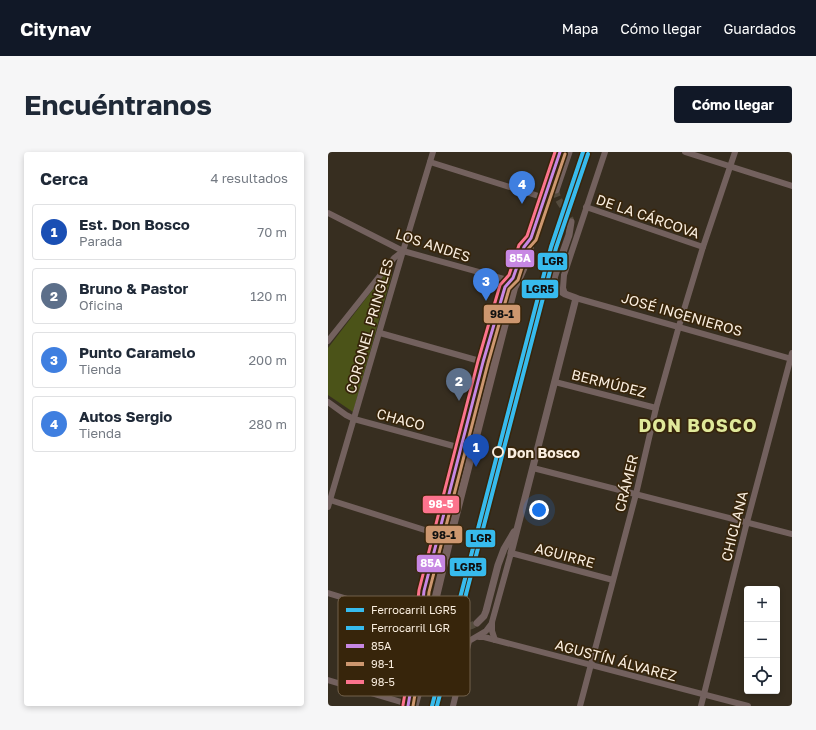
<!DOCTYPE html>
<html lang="es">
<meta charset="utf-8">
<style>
:root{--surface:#fff;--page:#f6f6f7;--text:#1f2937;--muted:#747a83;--line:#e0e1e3;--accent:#111827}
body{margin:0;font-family:"Golos Text",sans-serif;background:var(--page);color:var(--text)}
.controls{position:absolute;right:12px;bottom:12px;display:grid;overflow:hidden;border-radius:4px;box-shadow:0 2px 6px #0003}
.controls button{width:36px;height:36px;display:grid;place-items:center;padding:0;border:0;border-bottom:1px solid var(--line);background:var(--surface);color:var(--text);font:20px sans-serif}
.you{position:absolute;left:211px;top:358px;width:14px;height:14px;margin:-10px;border:3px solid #fff;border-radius:50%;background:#1a73e8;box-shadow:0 0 0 6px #1a73e833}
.badge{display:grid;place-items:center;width:26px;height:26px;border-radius:50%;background:var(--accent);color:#fff;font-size:13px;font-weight:700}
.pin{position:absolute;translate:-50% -33px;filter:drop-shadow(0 1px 2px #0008)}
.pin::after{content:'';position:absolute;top:21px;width:14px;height:12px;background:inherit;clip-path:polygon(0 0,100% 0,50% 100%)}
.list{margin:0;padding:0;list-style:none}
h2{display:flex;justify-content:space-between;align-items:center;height:52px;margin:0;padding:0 16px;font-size:17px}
h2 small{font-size:13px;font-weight:400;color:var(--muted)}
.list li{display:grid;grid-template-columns:26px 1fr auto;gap:12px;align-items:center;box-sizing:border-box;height:56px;margin:0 8px 8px;padding:0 8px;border:1px solid var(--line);border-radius:4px}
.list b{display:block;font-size:15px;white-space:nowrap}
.list p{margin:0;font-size:13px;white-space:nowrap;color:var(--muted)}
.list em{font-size:13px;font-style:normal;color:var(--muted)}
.icon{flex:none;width:22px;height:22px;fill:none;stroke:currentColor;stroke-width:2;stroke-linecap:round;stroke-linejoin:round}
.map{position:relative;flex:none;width:464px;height:554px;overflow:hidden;border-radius:4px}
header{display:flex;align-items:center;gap:24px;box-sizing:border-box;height:56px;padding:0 20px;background:var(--accent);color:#fff}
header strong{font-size:19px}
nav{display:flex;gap:22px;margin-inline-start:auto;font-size:14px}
.intro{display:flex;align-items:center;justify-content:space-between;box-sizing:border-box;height:96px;padding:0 24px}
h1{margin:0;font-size:28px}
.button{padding:10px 18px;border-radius:4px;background:var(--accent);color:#fff;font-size:14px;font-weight:700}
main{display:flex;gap:24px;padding:0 24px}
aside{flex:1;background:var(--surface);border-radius:4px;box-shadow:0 2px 6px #0003}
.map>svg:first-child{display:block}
</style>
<header>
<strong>Citynav</strong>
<nav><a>Mapa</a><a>Cómo llegar</a><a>Guardados</a></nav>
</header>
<div class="intro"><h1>Encuéntranos</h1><a class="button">Cómo llegar</a></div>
<main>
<aside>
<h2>Cerca<small>4 resultados</small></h2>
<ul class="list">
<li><span class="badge" style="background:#1a4fb4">1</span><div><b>Est. Don Bosco</b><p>Parada</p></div><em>70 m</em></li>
<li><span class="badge" style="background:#5c6f8a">2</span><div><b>Bruno &amp; Pastor</b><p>Oficina</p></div><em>120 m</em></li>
<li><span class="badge" style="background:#3f7fe0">3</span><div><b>Punto Caramelo</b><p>Tienda</p></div><em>200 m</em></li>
<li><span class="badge" style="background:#3f7fe0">4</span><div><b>Autos Sergio</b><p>Tienda</p></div><em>280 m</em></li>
</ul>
</aside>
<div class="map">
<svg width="464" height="554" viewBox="0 0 464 554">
<rect width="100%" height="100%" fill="#372e20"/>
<polygon fill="#4b5318" points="59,119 63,120 64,122 25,260 0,243 0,196"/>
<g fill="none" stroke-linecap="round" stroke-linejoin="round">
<g stroke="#544b3d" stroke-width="7" stroke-dasharray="7 3.5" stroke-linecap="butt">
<path d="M 228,38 C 228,50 240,57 243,70"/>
<path d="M 104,493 C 118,472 130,481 149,471"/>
</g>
<g stroke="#73615e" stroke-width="6">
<polyline points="357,0 464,34"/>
<polyline points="102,10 217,46"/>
<polyline points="258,55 375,95"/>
<polyline points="0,61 75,99 183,129"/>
<polyline points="237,142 235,136 236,123 277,0"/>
<polyline points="248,146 464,207"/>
<polyline points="52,181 166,213"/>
<polyline points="0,189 66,106 75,99"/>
<polyline points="227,230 328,256"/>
<polyline points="0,250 18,263 26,267 144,299"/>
<polyline points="205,316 464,382"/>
<polyline points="2,348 122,386"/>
<polyline points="0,355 75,99 105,0"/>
<polyline points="0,441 101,472"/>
<polyline points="151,485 156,485 420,554"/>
<polyline points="167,488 164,479 164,470 183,401 285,428"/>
<polyline points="0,528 80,552"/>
<polyline points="125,554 141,489 158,479 164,471"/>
<polyline points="252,554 308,342 328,256 351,174 375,95 407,0"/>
<polyline points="373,554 419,370 464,201"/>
</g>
<g stroke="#73615e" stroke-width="7">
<polyline points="228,38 241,0"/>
<polyline points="183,401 248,146 237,142 229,137 226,126 241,83 243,70"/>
<polyline points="149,471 156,464 158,459 170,413 176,397 186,380"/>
<polyline points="87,554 104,493"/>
</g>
<g stroke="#77625e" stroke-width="8">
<polyline points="86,518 90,495 96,439 155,210 177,135 185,126 196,95 203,87"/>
<path d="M 80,554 L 89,524 L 122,386 L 186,136 C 194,120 202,104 203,86 L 232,0"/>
</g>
<g stroke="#37250b" stroke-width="6">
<polyline id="bus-1" points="80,554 90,495 96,439 155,210 177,135 185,126 196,95 203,86 232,0"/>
</g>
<g stroke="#37250b" stroke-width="6">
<polyline id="bus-2" points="85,554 95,496 101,440 160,211 181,137 190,128 200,97 208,88 237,2"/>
</g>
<g stroke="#37250b" stroke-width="6">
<polyline id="bus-3" points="75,553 85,494 91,438 150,209 172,133 181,123 191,93 199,84 227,0"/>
</g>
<use href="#bus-1" stroke="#c787e3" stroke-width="3"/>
<use href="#bus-2" stroke="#cd976f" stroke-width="3"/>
<use href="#bus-3" stroke="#fc738d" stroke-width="3"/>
<g stroke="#37250b" stroke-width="7">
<polyline id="rail-1" points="104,554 223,95 255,0"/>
</g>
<g stroke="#37250b" stroke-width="7">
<polyline id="rail-2" points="109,554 228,96 260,2"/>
</g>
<use href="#rail-1" stroke="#37bbed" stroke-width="4"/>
<use href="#rail-2" stroke="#37bbed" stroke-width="4"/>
</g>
<circle fill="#37250b" stroke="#faeedf" stroke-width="2" cx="170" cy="300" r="5"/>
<g text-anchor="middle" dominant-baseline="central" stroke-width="3.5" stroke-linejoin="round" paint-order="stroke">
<g font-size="14" fill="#faeedf" stroke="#37250b">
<text transform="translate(320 64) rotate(19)">DE LA CÁRCOVA</text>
<text transform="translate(105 93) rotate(18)">LOS ANDES</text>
<text transform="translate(354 162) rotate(16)">JOSÉ INGENIEROS</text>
<text transform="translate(41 174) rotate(-74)">CORONEL PRINGLES</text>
<text transform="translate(281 231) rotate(14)">BERMÚDEZ</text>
<text transform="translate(73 267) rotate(15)">CHACO</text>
<text transform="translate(298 331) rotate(-76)">CRÁMER</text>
<text transform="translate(406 374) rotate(-76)">CHICLANA</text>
<text transform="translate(237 403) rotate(15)">AGUIRRE</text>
<text transform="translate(288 508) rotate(15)">AGUSTÍN ÁLVAREZ</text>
</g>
<g font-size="14" font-weight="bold" fill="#faeedf" stroke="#37250b" text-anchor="start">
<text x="179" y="300">Don Bosco</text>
</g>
<g font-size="18" font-weight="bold" letter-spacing="1" fill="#e0e99b" stroke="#37250b">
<text x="370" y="273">DON BOSCO</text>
</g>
</g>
<rect x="10" y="444" width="132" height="100" rx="6" fill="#37250b" stroke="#72614b" stroke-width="1"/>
<rect x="18" y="456" width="18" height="4" fill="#37bbed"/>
<rect x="18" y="474" width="18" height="4" fill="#37bbed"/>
<rect x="18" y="492" width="18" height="4" fill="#c787e3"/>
<rect x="18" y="510" width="18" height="4" fill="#cd976f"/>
<rect x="18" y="528" width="18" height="4" fill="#fc738d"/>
<g font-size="11" fill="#faeedf">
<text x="43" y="462">Ferrocarril LGR5</text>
<text x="43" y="480">Ferrocarril LGR</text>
<text x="43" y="498">85A</text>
<text x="43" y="516">98-1</text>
<text x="43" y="534">98-5</text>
</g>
<g stroke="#37250b" stroke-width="1.5">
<rect x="177" y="97" width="30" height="19" rx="4" fill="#c787e3"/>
<rect x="209" y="100" width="31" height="19" rx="4" fill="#37bbed"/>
<rect x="193" y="127" width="38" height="20" rx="4" fill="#37bbed"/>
<rect x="155" y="152" width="38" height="20" rx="4" fill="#cd976f"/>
<rect x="94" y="343" width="38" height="19" rx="4" fill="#fc738d"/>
<rect x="97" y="373" width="38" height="19" rx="4" fill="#cd976f"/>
<rect x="137" y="377" width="31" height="19" rx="4" fill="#37bbed"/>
<rect x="88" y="402" width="30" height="19" rx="4" fill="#c787e3"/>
<rect x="121" y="405" width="38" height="20" rx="4" fill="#37bbed"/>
</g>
<g font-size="11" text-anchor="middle" font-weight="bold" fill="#fff">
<text x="192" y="110">85A</text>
<text x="113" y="356">98-5</text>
<text x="103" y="415">85A</text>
</g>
<g font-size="11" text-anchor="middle" font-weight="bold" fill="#111">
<text x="225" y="113">LGR</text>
<text x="212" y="141">LGR5</text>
<text x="174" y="166">98-1</text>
<text x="116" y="387">98-1</text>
<text x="153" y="390">LGR</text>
<text x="140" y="419">LGR5</text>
</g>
</svg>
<div class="controls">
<button>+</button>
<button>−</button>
<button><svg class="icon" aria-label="locate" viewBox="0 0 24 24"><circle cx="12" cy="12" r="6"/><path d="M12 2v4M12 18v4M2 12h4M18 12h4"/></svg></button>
</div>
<div class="you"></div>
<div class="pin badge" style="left:148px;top:315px;background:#1a4fb4">1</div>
<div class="pin badge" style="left:131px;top:249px;background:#5c6f8a">2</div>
<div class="pin badge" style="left:158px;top:149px;background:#3f7fe0">3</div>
<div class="pin badge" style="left:194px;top:52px;background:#3f7fe0">4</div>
</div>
</main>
